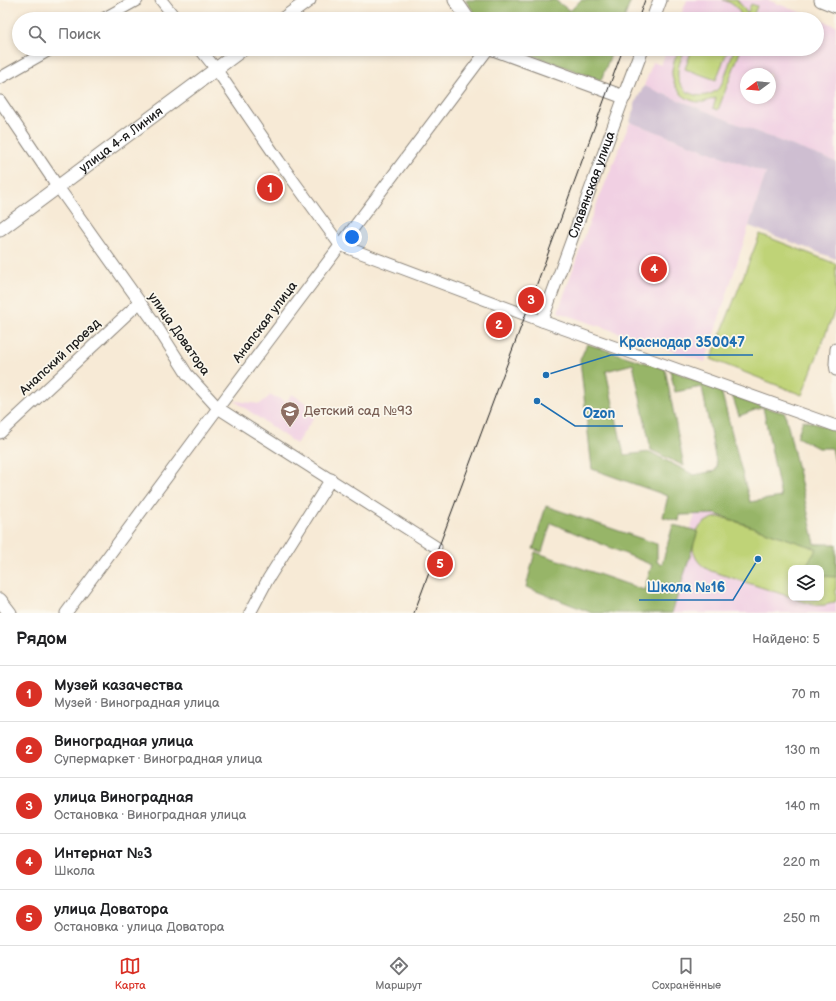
<!DOCTYPE html>
<html lang="ru">
<meta charset="utf-8">
<style>
:root{--surface:#fff;--page:#f2f2f2;--text:#202124;--muted:#757577;--line:#e0e0e0;--accent:#d93025}
body{margin:0;font-family:"Balsamiq Sans",sans-serif;background:var(--page);color:var(--text)}
.controls{position:absolute;right:12px;bottom:12px;display:grid;overflow:hidden;border-radius:8px;box-shadow:0 2px 6px #0003}
.controls button{width:36px;height:36px;display:grid;place-items:center;padding:0;border:0;border-bottom:1px solid var(--line);background:var(--surface);color:var(--text);font:20px sans-serif}
.compass{position:absolute;left:740px;top:68px;width:36px;height:36px;border-radius:50%;background:var(--surface);box-shadow:0 2px 6px #0003;rotate:254deg}
.you{position:absolute;left:352px;top:237px;width:14px;height:14px;margin:-10px;border:3px solid #fff;border-radius:50%;background:#1a73e8;box-shadow:0 0 0 6px #1a73e833}
.badge{display:grid;place-items:center;width:26px;height:26px;border-radius:50%;background:var(--accent);color:#fff;font-size:13px;font-weight:700}
.pin{position:absolute;translate:-50% -50%;border:2px solid #fff;box-shadow:0 1px 4px #0006}
.list{margin:0;padding:0;list-style:none}
h2{display:flex;justify-content:space-between;align-items:center;height:52px;margin:0;padding:0 16px;font-size:17px}
h2 small{font-size:13px;font-weight:400;color:var(--muted)}
.list li{display:grid;grid-template-columns:26px 1fr auto;gap:12px;align-items:center;box-sizing:border-box;height:56px;padding:0 16px;border-top:1px solid var(--line)}
.list b{display:block;font-size:15px;white-space:nowrap}
.list p{margin:0;font-size:13px;white-space:nowrap;color:var(--muted)}
.list em{font-size:13px;font-style:normal;color:var(--muted)}
.icon{flex:none;width:22px;height:22px;fill:none;stroke:currentColor;stroke-width:2;stroke-linecap:round;stroke-linejoin:round}
.map{position:relative;flex:none;width:836px;height:613px;overflow:hidden}
.search{position:absolute;background:var(--surface);box-shadow:0 2px 6px #0003;left:12px;right:12px;top:12px;height:44px;display:flex;align-items:center;gap:10px;box-sizing:border-box;padding:0 14px;border-radius:22px;color:var(--muted);font-size:15px}
.sheet{height:332px;background:var(--surface)}
nav{display:flex;justify-content:space-around;align-items:center;box-sizing:border-box;height:56px;border-top:1px solid var(--line);background:var(--surface);font-size:11px;color:var(--muted)}
nav a{display:grid;justify-items:center;gap:2px}
nav .on{color:var(--accent)}
.map>svg:first-child{display:block}
</style>
<div class="map">
<svg width="836" height="613" viewBox="0 0 836 613">
<rect width="100%" height="100%" fill="#fbf7ec"/>
<filter id="ink" filterUnits="userSpaceOnUse"><feTurbulence type="fractalNoise" baseFrequency=".025" numOctaves="2"/><feDisplacementMap in="SourceGraphic" scale="8" xChannelSelector="R" yChannelSelector="G"/><feConvolveMatrix kernelMatrix="1 2 1 2 8 2 1 2 1" color-interpolation-filters="sRGB"/></filter>
<filter id="wash" filterUnits="userSpaceOnUse"><feTurbulence type="fractalNoise" baseFrequency=".012" numOctaves="4" result="noise"/><feDisplacementMap in="SourceGraphic" scale="16" xChannelSelector="R" yChannelSelector="G"/><feGaussianBlur stdDeviation="0.9" result="paint"/><feColorMatrix in="noise" values="0 0 0 0 0 0 0 0 0 0 0 0 0 0 0 0 0 1.4 0 .05"/><feComposite in="paint" operator="in"/></filter>
<g filter="url(#wash)">
<rect width="100%" height="100%" fill="#f7ead6"/>
<g fill="#f1d0e3" fill-rule="evenodd">
<path d="M 687,0 L 768,0 L 836,26 L 836,162 L 777,140 L 644,86 L 653,62 L 661,65 L 667,49 L 817,49 L 817,19 L 679,19 ZM 746,74 L 770,74 L 770,98 L 746,98 Z"/>
<polygon points="630,122 766,173 705,362 558,312 590,221"/>
<polygon points="292,394 318,411 296,444 235,401 260,404 271,395 286,402"/>
<path d="M 698,506 L 836,550 L 836,613 L 663,613 ZM 791,568 L 821,568 L 821,598 L 791,598 Z"/>
</g>
<polygon fill="#cebed1" points="644,86 777,140 836,162 836,259 749,226 766,173 630,122 636,101"/>
<g fill="#bfd377" stroke="#6e784a">
<path d="M 723,0 L 737,0 L 744,8 L 747,14 L 751,4 L 757,6 L 752,19 L 742,19 C 740,9 733,3 723,0 Z"/>
<path d="M 679,49 L 685,49 C 682,57 677,67 678,76 C 680,95 704,102 718,89 C 725,81 730,60 734,49 L 741,49 L 718,110 L 713,108 L 716,98 C 712,99 708,101 704,102 C 686,104 671,88 672,70 C 673,63 676,56 679,49 Z"/>
<polygon points="692,49 728,49 716,80 685,69"/>
<polygon points="760,234 836,264 836,307 802,395 711,359"/>
<path d="M 718,517 L 728,519 L 829,552 L 836,556 L 836,601 C 820,610 808,603 793,598 L 821,598 L 821,568 L 791,568 L 791,597 L 711,571 C 683,559 689,522 718,517 Z"/>
</g>
<g fill="#97b568" stroke="#5a6842">
<polygon points="465,0 555,0 570,11 581,0 631,0 624,19 479,19"/>
<polygon points="515,49 613,49 601,80"/>
<polygon points="587,344 665,369 684,466 651,450 633,364 606,371 624,455 650,452 694,475 715,471 717,467 702,387 675,392 670,370 721,390 739,461 750,502 781,497 763,407 739,416 732,395 763,407 785,413 815,544 836,544 836,577 821,576 821,568 810,568 806,565 817,549 715,514 680,515 679,521 663,517 668,496 592,469 580,360"/>
<polygon points="803,420 836,430 836,466 832,448 818,448 797,437"/>
<polygon points="546,506 657,544 657,562 662,564 673,525 698,531 672,613 592,613 526,587 535,552 644,590 652,565 551,523 542,552 533,549"/>
</g>
</g>
<g filter="url(#ink)">
<g fill="none" stroke-linecap="round" stroke-linejoin="round">
<g stroke="#8a8379" stroke-width="13">
<g id="minor">
<polyline points="161,0 176,19"/>
<polyline points="103,19 137,0"/>
<polyline points="200,49 216,69 279,161 340,245 542,321 836,426"/>
<polyline points="0,78 51,49"/>
<polyline points="0,101 58,187 154,322 187,374 218,408 436,547"/>
<path id="s1" d="M 542,321 L 624,97"/>
<polyline points="836,349 835,364 836,370"/>
<polyline points="0,433 140,302"/>
<polyline points="66,613 218,408 488,49"/>
<polyline points="250,613 268,579 331,479"/>
</g>
</g>
<g stroke="#8a8379" stroke-width="15">
<g id="tertiary">
<polyline points="455,0 468,19"/>
<polyline points="821,0 836,6"/>
<polyline points="283,19 309,0"/>
<polyline points="653,19 660,0"/>
<polyline points="493,49 624,97 642,49"/>
<path id="s2" d="M 0,230 L 243,49"/>
<polyline points="0,600 10,613"/>
</g>
</g>
<use href="#minor" stroke="#fff" stroke-width="11"/>
<use href="#tertiary" stroke="#fff" stroke-width="13"/>
<g stroke="#1c1c1c" stroke-width="1">
<polyline points="638,19 645,0"/>
<polyline points="414,613 531,300 623,49"/>
</g>
</g>
</g>
<defs>
<g id="school-pin" transform="scale(1)"><path d="M0 17L-7.5 6A9.5 9.5 0 1 1 7.5 6Z" fill="#8d6e63" stroke="#fbf7ec"/><path d="M0-5L7-2L0 1L-7-2ZM-4 1L0 2.5L4 1V4Q0 6-4 4Z" fill="#fff"/></g>
</defs>
<g fill-rule="evenodd">
<use href="#school-pin" x="290" y="411"/>
</g>
<g text-anchor="middle" dominant-baseline="central" stroke-width="3.5" stroke-linejoin="round" paint-order="stroke">
<g font-size="13" fill="#1c1c1c" stroke="#fbf7ec">
<text stroke="none"><textPath href="#s2" startOffset="151">улица 4-я Линия</textPath></text>
<text stroke="none"><textPath href="#s1" startOffset="145">Славянская улица</textPath></text>
<text transform="translate(265 322) rotate(-53)">Анапская улица</text>
<text transform="translate(179 334) rotate(55)">улица Доватора</text>
<text transform="translate(60 357) rotate(-43)">Анапский проезд</text>
</g>
<g font-size="13" fill="#785e54" stroke="#fbf7ec" text-anchor="start">
<text x="304" y="411">Детский сад №93</text>
</g>
</g>
<path fill="none" stroke="#1f6fb2" stroke-width="1.5" d="M546 375L611 355H753M537 401L575 426H623M758 559L733 600H639"/>
<g fill="#1f6fb2" stroke="#fbf7ec" stroke-width="1.5">
<circle cx="546" cy="375" r="4"/>
<circle cx="537" cy="401" r="4"/>
<circle cx="758" cy="559" r="4"/>
</g>
<g font-size="14" text-anchor="middle" font-weight="bold" fill="#1f6fb2" stroke="#fbf7ec" stroke-width="3.5" stroke-linejoin="round" paint-order="stroke">
<text x="682" y="347">Краснодар 350047</text>
<text x="599" y="418">Ozon</text>
<text x="686" y="592">Школа №16</text>
</g>
</svg>
<div class="controls">
<button><svg class="icon" aria-label="layers" viewBox="0 0 24 24"><path d="M12 4l9 5-9 5-9-5zM3 14l9 5 9-5"/></svg></button>
</div>
<svg class="compass" viewBox="-18 -18 36 36"><path d="M0-13l5 13h-10z" fill="#e53935"/><path d="M0 13l5-13h-10z" fill="#757577"/></svg>
<div class="you"></div>
<div class="pin badge" style="left:270px;top:188px">1</div>
<div class="pin badge" style="left:499px;top:325px">2</div>
<div class="pin badge" style="left:531px;top:300px">3</div>
<div class="pin badge" style="left:654px;top:269px">4</div>
<div class="pin badge" style="left:440px;top:564px">5</div>
<div class="search"><svg class="icon" aria-label="search" viewBox="0 0 24 24"><circle cx="10" cy="10" r="6"/><path d="M15 15l6 6"/></svg>Поиск</div>
</div>
<section class="sheet">
<h2>Рядом<small>Найдено: 5</small></h2>
<ul class="list">
<li><span class="badge">1</span><div><b>Музей казачества</b><p>Музей · Виноградная улица</p></div><em>70 m</em></li>
<li><span class="badge">2</span><div><b>Виноградная улица</b><p>Супермаркет · Виноградная улица</p></div><em>130 m</em></li>
<li><span class="badge">3</span><div><b>улица Виноградная</b><p>Остановка · Виноградная улица</p></div><em>140 m</em></li>
<li><span class="badge">4</span><div><b>Интернат №3</b><p>Школа</p></div><em>220 m</em></li>
<li><span class="badge">5</span><div><b>улица Доватора</b><p>Остановка · улица Доватора</p></div><em>250 m</em></li>
</ul>
</section>
<nav>
<a class="on"><svg class="icon" aria-label="map" viewBox="0 0 24 24"><path d="M3 6l6-2 6 2 6-2v14l-6 2-6-2-6 2zM9 4v14M15 6v14"/></svg>Карта</a>
<a><svg class="icon" aria-label="directions" viewBox="0 0 24 24"><path d="M12 3l9 9-9 9-9-9zM9 14v-3h6M13 9l2 2-2 2"/></svg>Маршрут</a>
<a><svg class="icon" aria-label="saved" viewBox="0 0 24 24"><path d="M7 4h10v16l-5-4-5 4z"/></svg>Сохранённые</a>
</nav>
